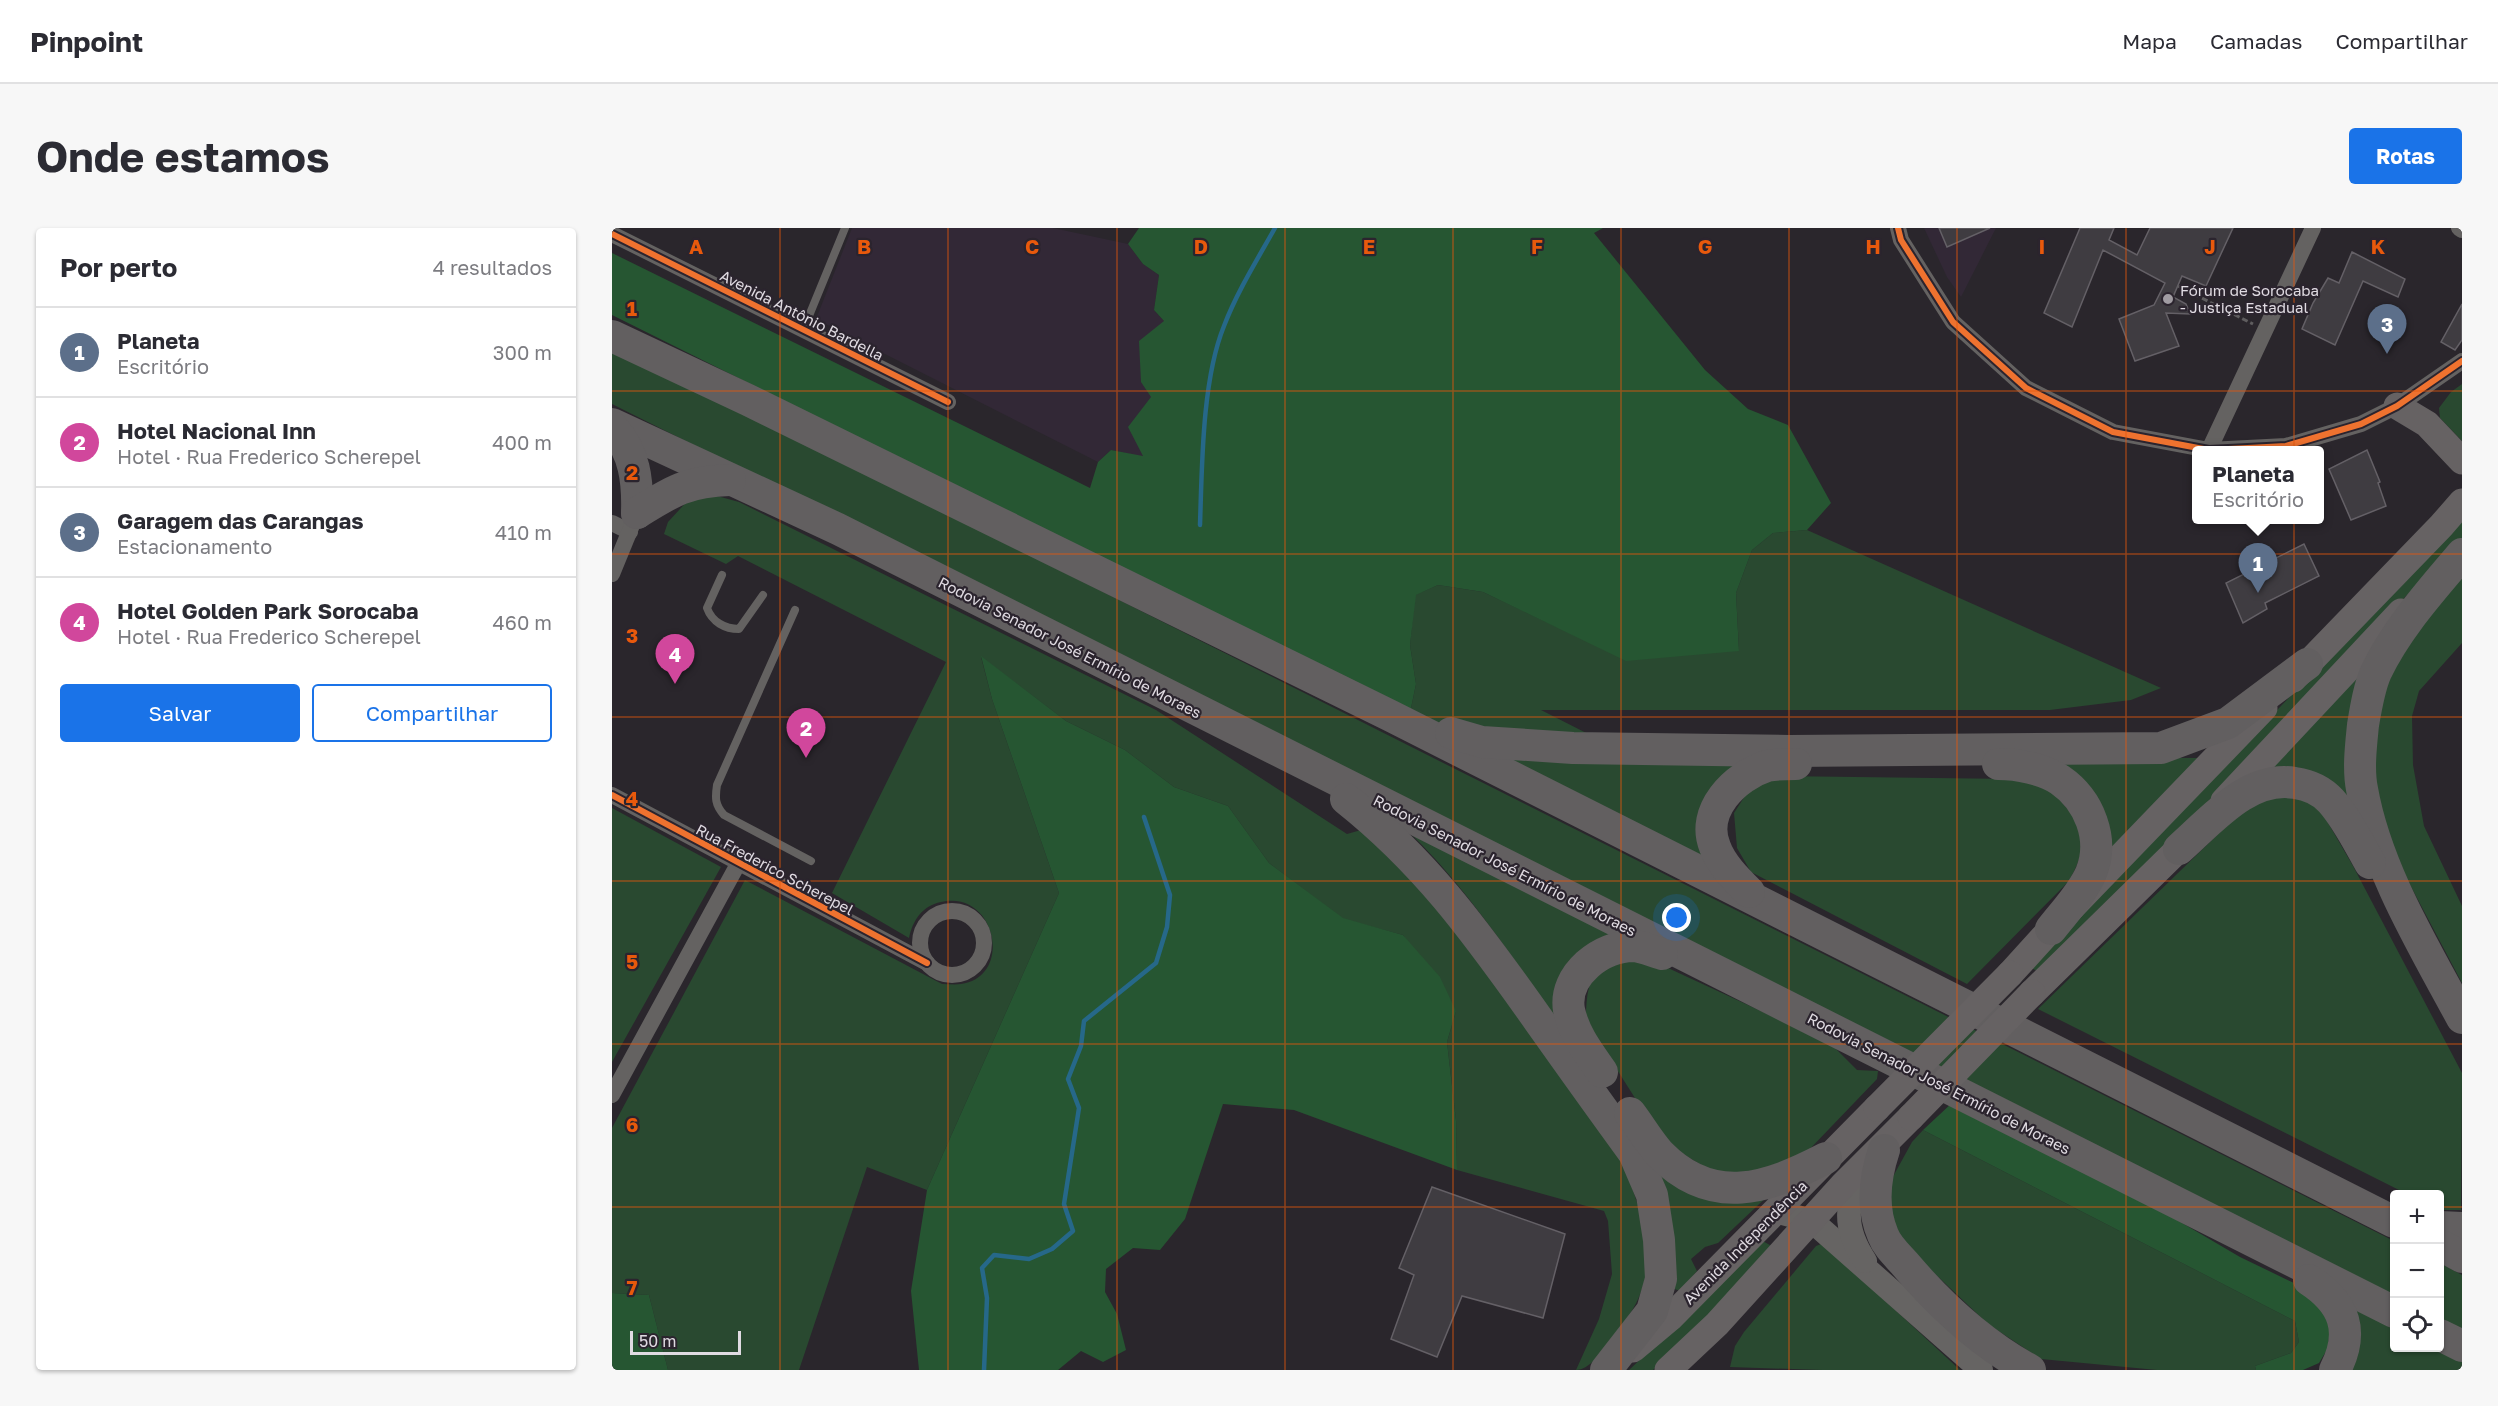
<!DOCTYPE html>
<html lang="pt">
<meta charset="utf-8">
<style>
:root{--surface:#fff;--page:#f7f7f7;--text:#2b2b33;--muted:#7c7c81;--line:#e1e1e2;--accent:#1a73e8}
body{margin:0;font-family:"Golos Text",sans-serif;background:var(--page);color:var(--text)}
.controls{position:absolute;right:18px;bottom:18px;display:grid;overflow:hidden;border-radius:6px;box-shadow:0 2px 4px #0004}
.controls button{width:54px;height:54px;display:grid;place-items:center;padding:0;border:0;border-bottom:2px solid var(--line);background:var(--surface);color:var(--text);font:30px sans-serif}
.scale{position:absolute;left:18px;bottom:15px;width:111px;box-sizing:border-box;padding-left:6px;border:3px solid #e0dbe2;border-top:0;font-size:16px;line-height:21px;white-space:nowrap;color:#e0dbe2;-webkit-text-stroke:4px #2b242e;paint-order:stroke}
.you{position:absolute;left:1065px;top:690px;width:21px;height:21px;margin:-15px;border:4px solid #fff;border-radius:50%;background:#1a73e8;box-shadow:0 0 0 9px #1a73e833}
.badge{display:grid;place-items:center;width:39px;height:39px;border-radius:50%;background:var(--accent);color:#fff;font-size:20px;font-weight:700}
.pin{position:absolute;translate:-50% -50px;filter:drop-shadow(0 2px 3px #0008)}
.pin::after{content:'';position:absolute;top:32px;width:21px;height:18px;background:inherit;clip-path:polygon(0 0,100% 0,50% 100%)}
.popup{position:absolute;left:1580px;top:218px;width:132px;height:78px;box-sizing:border-box;display:grid;place-content:center;border-radius:6px;background:var(--surface);filter:drop-shadow(0 2px 4px #0005);font-size:20px;white-space:nowrap;color:var(--muted)}
.popup b{font-size:22px;color:var(--text)}
.popup::after{content:'';position:absolute;left:50%;top:100%;margin-left:-12px;border:12px solid transparent;border-top-color:var(--surface)}
.list{margin:0;padding:0;list-style:none}
h2{display:flex;justify-content:space-between;align-items:center;height:78px;margin:0;padding:0 24px;font-size:26px}
h2 small{font-size:20px;font-weight:400;color:var(--muted)}
.list li{display:grid;grid-template-columns:39px 1fr auto;gap:18px;align-items:center;box-sizing:border-box;height:90px;padding:0 24px;border-top:2px solid var(--line)}
.list b{display:block;font-size:22px;white-space:nowrap}
.list p{margin:0;font-size:20px;white-space:nowrap;color:var(--muted)}
.list em{font-size:20px;font-style:normal;color:var(--muted)}
.actions{display:flex;gap:12px;padding:18px 24px}
.actions a{flex:1;padding:14px 0;border:2px solid var(--accent);border-radius:6px;text-align:center;font-size:21px;color:var(--accent)}
.actions .main{background:var(--accent);color:#fff}
.icon{flex:none;width:33px;height:33px;fill:none;stroke:currentColor;stroke-width:2;stroke-linecap:round;stroke-linejoin:round}
.map{position:relative;flex:none;width:1850px;height:1142px;overflow:hidden;border-radius:6px}
header{display:flex;align-items:center;gap:36px;box-sizing:border-box;height:84px;padding:0 30px;background:var(--surface);border-bottom:2px solid var(--line)}
header strong{font-size:28px}
nav{display:flex;gap:33px;margin-inline-start:auto;font-size:21px}
.intro{display:flex;align-items:center;justify-content:space-between;box-sizing:border-box;height:144px;padding:0 36px}
h1{margin:0;font-size:42px}
.button{padding:15px 27px;border-radius:6px;background:var(--accent);color:#fff;font-size:21px;font-weight:700}
main{display:flex;gap:36px;padding:0 36px}
aside{flex:1;background:var(--surface);border-radius:6px;box-shadow:0 2px 4px #0004}
.map>svg:first-child{display:block}
</style>
<header>
<strong>Pinpoint</strong>
<nav><a>Mapa</a><a>Camadas</a><a>Compartilhar</a></nav>
</header>
<div class="intro"><h1>Onde estamos</h1><a class="button">Rotas</a></div>
<main>
<aside>
<h2>Por perto<small>4 resultados</small></h2>
<ul class="list">
<li><span class="badge" style="background:#5c6f8a">1</span><div><b>Planeta</b><p>Escritório</p></div><em>300 m</em></li>
<li><span class="badge" style="background:#d1479c">2</span><div><b>Hotel Nacional Inn</b><p>Hotel · Rua Frederico Scherepel</p></div><em>400 m</em></li>
<li><span class="badge" style="background:#5c6f8a">3</span><div><b>Garagem das Carangas</b><p>Estacionamento</p></div><em>410 m</em></li>
<li><span class="badge" style="background:#d1479c">4</span><div><b>Hotel Golden Park Sorocaba</b><p>Hotel · Rua Frederico Scherepel</p></div><em>460 m</em></li>
</ul>
<div class="actions"><a class="main">Salvar</a><a>Compartilhar</a></div>
</aside>
<div class="map">
<svg width="1850" height="1142" viewBox="0 0 1850 1142">
<rect width="100%" height="100%" fill="#2a262c"/>
<g fill="#322836">
<polygon points="240,0 441,0 516,16 531,36 547,47 542,82 552,93 532,229 499,222 486,234 204,91"/>
<polygon points="1312,0 1384,0 1349,69 1335,49"/>
</g>
<g fill="#294930">
<polygon points="0,117 1782,1013 1782,1070 0,176"/>
<polygon points="1850,156 1850,213 1828,190 1827,180 1839,164"/>
<path d="M 98,266 L 127,274 L 544,482 L 735,606 L 756,600 L 804,647 L 1008,926 C 1022,967 1046,1018 1030,1061 C 1024,1080 1010,1098 999,1113 C 991,1123 977,1142 964,1142 L 987,1091 L 1000,1046 L 996,993 L 992,983 L 845,942 L 844,893 L 835,814 L 844,783 L 791,707 L 731,691 L 657,635 L 616,578 L 562,559 L 513,522 L 454,493 L 369,429 L 380,471 L 447,665 L 315,962 L 255,939 L 187,1142 L 56,1142 L 37,1067 L 0,1065 L 0,900 L 133,652 L 330,756 C 336,756 343,757 349,756 C 402,749 384,661 329,674 C 310,678 301,692 297,710 L 220,665 L 334,434 L 126,328 L 114,336 L 52,306 L 56,294 L 80,268 Z"/>
<polygon points="1850,292 1850,310 1430,746 1416,738"/>
<path d="M 1195,302 L 1549,460 L 1519,472 L 1438,482 L 929,482 L 992,514 C 928,508 858,510 798,485 L 804,456 L 798,417 L 803,367 L 826,357 L 871,364 L 945,399 L 1127,423 L 1124,365 L 1140,322 L 1161,305 Z"/>
<polygon points="1850,342 1850,415 1807,463 1800,488 1801,537 1812,598 1850,678 1850,755 1777,617 1758,563 1758,512 1789,415"/>
<polygon points="1763,427 1745,571 1725,572 1645,555"/>
<polygon points="1169,529 1119,550 1104,638 897,531"/>
<polygon points="1394,529 1596,530 1490,644 1488,590"/>
<path d="M 1158,548 L 1400,551 L 1432,554 C 1464,590 1485,607 1456,654 L 1355,756 L 1139,644 L 1125,620 L 1122,585 L 1140,557 Z"/>
<polygon points="1656,564 1704,574 1741,638 1850,845 1849,982 1828,982 1828,966 1795,966 1426,781 1635,578"/>
<polygon points="0,580 109,639 0,834"/>
<path d="M 794,601 L 1011,710 L 968,733 L 965,822 C 911,746 861,665 794,601 Z"/>
<path d="M 1025,730 L 1056,740 L 1218,815 L 1245,842 L 1266,843 L 1265,851 L 1194,925 L 1163,941 L 1129,946 L 1101,944 L 1051,914 L 974,793 C 975,745 980,743 1025,730 Z"/>
<polygon points="1311,902 1683,1093 1687,1114 1679,1125 1643,1138 1644,1142 1545,1142 1429,1131 1376,1096 1283,1008 1276,977 1278,954 1300,914"/>
<path d="M 1040,931 L 1162,962 L 1106,1015 L 1093,1019 L 1079,1031 L 1085,1043 L 1068,1063 L 1060,1060 C 1063,1015 1061,971 1040,931 Z"/>
<polygon points="1149,1012 1163,1020 1041,1142 1017,1142 1065,1097"/>
<polygon points="1209,1016 1213,1017 1348,1142 1210,1142 1118,1139 1123,1118 1132,1104 1204,1018"/>
<polygon points="1828,1035 1850,1047 1850,1104 1828,1092"/>
<polygon points="1739,1080 1782,1098 1782,1120 1824,1120 1850,1133 1850,1142 1731,1142"/>
</g>
<g fill="#265632">
<polygon points="527,0 991,0 982,5 1093,142 1136,181 1176,197 1219,275 1195,302 1161,305 1140,322 1124,365 1127,423 1014,433 871,364 826,357 804,367 798,417 804,456 798,485 0,87 0,25 478,260 486,234 499,222 531,228 516,199 539,169 529,154 527,113 552,93 542,82 547,47 531,36 516,16"/>
<polygon points="369,428 454,493 513,522 562,559 616,578 657,635 731,690 791,707 828,749 844,783 835,814 844,893 845,942 682,882 611,876 573,991 548,1022 521,1020 494,1041 493,1064 505,1086 514,1122 491,1134 469,1123 446,1142 307,1142 299,1063 315,962 447,665 380,471"/>
<polygon points="1341,874 1524,968 1628,1029 1684,1056 1705,1072 1718,1099 1716,1120 1707,1135 1691,1142 1644,1142 1643,1138 1679,1125 1687,1114 1683,1093 1311,902"/>
<polygon points="0,1065 37,1067 56,1142 0,1142"/>
</g>
<g fill="none" stroke-linecap="round" stroke-linejoin="round">
<g stroke="#266889" stroke-width="4.5">
<path d="M 588,297 C 590,238 590,152 612,98 C 625,64 645,32 663,0"/>
<polyline points="372,1142 375,1070 370,1040 382,1027 417,1031 440,1021 461,1003 452,976 467,880 456,851 469,818 472,793 544,735 555,699 558,667 532,589"/>
</g>
</g>
<g fill="#3f3c41" stroke="#646066" stroke-width="1.5">
<polygon points="1327,0 1378,0 1335,19"/>
<polygon points="1468,0 1502,0 1497,12 1525,27 1538,0 1621,0 1594,58 1570,48 1561,69 1574,76 1578,86 1554,85 1567,118 1523,133 1507,91 1542,77 1553,55 1491,22 1460,99 1432,85"/>
<polygon points="1740,24 1793,51 1786,69 1751,53 1723,117 1690,101 1701,75 1716,50 1727,55"/>
<polygon points="1850,76 1850,112 1843,122 1829,114"/>
<polygon points="1755,222 1768,254 1766,255 1774,278 1739,292 1717,241"/>
<polygon points="1692,316 1707,348 1653,375 1655,381 1631,395 1614,355"/>
<polygon points="820,959 953,1006 931,1090 850,1068 825,1129 779,1111 802,1047 787,1040"/>
</g>
<g fill="none" stroke-linecap="round" stroke-linejoin="round">
<polyline stroke="#5f5d5f" stroke-width="3" stroke-dasharray="6 3" stroke-linecap="butt" points="1566,58 1641,96"/>
<g stroke="#646261" stroke-width="8">
<polyline points="192,100 233,0"/>
<path d="M 110,347 L 95,380 C 100,394 113,401 127,401 L 151,367"/>
<path d="M 183,382 L 105,557 C 103,570 103,577 112,587 L 199,633"/>
</g>
<g stroke="#646261" stroke-width="16">
<polyline points="1286,0 1289,12 1341,94 1414,160 1501,204 1597,222 1674,218 1749,196 1785,178 1850,133"/>
<polyline points="1847,0 1850,2"/>
<polyline points="0,6 336,174"/>
<polyline points="1597,222 1701,0"/>
<polyline points="0,295 18,304"/>
<polyline points="0,346 25,285"/>
<polyline points="0,567 315,735"/>
<circle cx="340" cy="715" r="32"/>
<polyline points="0,867 126,636"/>
</g>
<g stroke="#666463" stroke-width="24">
<polyline points="1161,987 1167,984 1200,993 1369,1142"/>
<path d="M 1253,1033 C 1232,1001 1230,972 1256,942"/>
</g>
<g stroke="#666263" stroke-width="27">
<polyline points="1785,178 1815,196 1850,233"/>
<polyline points="1681,451 1829,298 1850,274"/>
<polyline points="1612,573 1789,384"/>
<polyline points="1398,746 1439,701 1652,480"/>
<polyline points="1420,765 1582,606"/>
<polyline points="1021,1121 1058,1090 1265,880"/>
<polyline points="1056,1142 1105,1096 1231,957 1299,889"/>
</g>
<g stroke="#625f60" stroke-width="32">
<polyline points="0,108 136,172 779,488 1782,994"/>
<polyline points="0,196 226,301 1782,1084"/>
<path d="M 0,199 C 23,224 26,253 25,285"/>
<path d="M 25,285 C 60,263 76,253 118,252"/>
<path d="M 1850,326 C 1819,363 1785,400 1764,444 C 1757,460 1754,479 1751,497 C 1749,517 1746,541 1750,561 C 1764,641 1812,719 1850,790"/>
<polyline points="839,505 870,514 961,520 1177,523 1549,520 1616,495 1695,436"/>
<path d="M 1386,536 C 1405,536 1432,541 1448,552 C 1477,572 1493,611 1479,645 C 1470,666 1452,684 1439,701"/>
<path d="M 734,571 C 812,633 861,700 918,780 C 952,828 987,877 1022,925 L 1040,967 L 1047,1012 L 1049,1051 L 1040,1083 L 994,1142"/>
<path d="M 1567,621 C 1599,593 1636,547 1683,555 C 1697,557 1709,562 1719,573 C 1735,591 1746,614 1758,635"/>
<path d="M 1137,664 C 1124,651 1109,636 1103,619 C 1088,583 1123,548 1155,538 C 1164,536 1175,536 1184,536"/>
<path d="M 990,844 C 976,824 962,806 957,782 C 951,747 990,717 1023,718 C 1032,719 1042,724 1050,726"/>
<path d="M 1018,885 C 1028,898 1037,914 1048,926 C 1101,980 1156,960 1214,930"/>
<path d="M 1272,922 C 1263,949 1259,979 1271,1007 C 1275,1018 1285,1027 1293,1036 C 1328,1077 1370,1116 1418,1142"/>
<polyline points="1828,999 1850,1000"/>
<polyline points="1828,1017 1850,1029"/>
<path d="M 1697,1052 C 1732,1075 1743,1103 1723,1142"/>
<polyline points="1828,1107 1850,1118"/>
</g>
<g stroke="#666263" stroke-width="27">
<polyline points="1265,880 1398,746"/>
<polyline points="1299,889 1420,765"/>
</g>
<g stroke="#2b242e" stroke-width="10">
<g id="cycleway">
<polyline points="1286,0 1289,12 1341,94 1414,160 1501,204 1597,222 1674,218 1749,196 1785,178 1850,133"/>
<polyline points="0,6 336,174"/>
<polyline points="0,567 315,735"/>
</g>
</g>
<use href="#cycleway" stroke="#ef722f" stroke-width="6"/>
</g>
<path fill="none" stroke="#e8590c" stroke-width="1.5" stroke-opacity="0.55" d="M 168,0 L 168,1142M 336,0 L 336,1142M 505,0 L 505,1142M 673,0 L 673,1142M 841,0 L 841,1142M 1009,0 L 1009,1142M 1177,0 L 1177,1142M 1345,0 L 1345,1142M 1514,0 L 1514,1142M 1682,0 L 1682,1142M 0,163 L 1850,163M 0,326 L 1850,326M 0,489 L 1850,489M 0,653 L 1850,653M 0,816 L 1850,816M 0,979 L 1782,979M 1828,979 L 1850,979"/>
<circle fill="#a09ca2" stroke="#2b242e" stroke-width="2" cx="1556" cy="71" r="6"/>
<g text-anchor="middle" dominant-baseline="central" stroke-width="4.5" stroke-linejoin="round" paint-order="stroke">
<g font-size="15" fill="#e0dbe2" stroke="#2b242e" text-anchor="start">
<text x="1568" y="62">Fórum de Sorocaba<tspan x="1568" dy="17">- Justiça Estadual</tspan></text>
</g>
<g font-size="15" fill="#e0dbe2" stroke="#2b242e">
<text transform="translate(190 87) rotate(27)">Avenida Antônio Bardella</text>
<text transform="translate(458 419) rotate(27)">Rodovia Senador José Ermírio de Moraes</text>
<text transform="translate(893 637) rotate(27)">Rodovia Senador José Ermírio de Moraes</text>
<text transform="translate(163 641) rotate(28)">Rua Frederico Scherepel</text>
<text transform="translate(1327 855) rotate(27)">Rodovia Senador José Ermírio de Moraes</text>
<text transform="translate(1133 1014) rotate(-45)">Avenida Independência</text>
</g>
</g>
<g font-size="20" text-anchor="middle" font-weight="bold" fill="#e8590c" stroke="#2b242e" stroke-width="4.5" stroke-linejoin="round" paint-order="stroke">
<text x="84" y="26">A</text>
<text x="252" y="26">B</text>
<text x="420" y="26">C</text>
<text x="589" y="26">D</text>
<text x="757" y="26">E</text>
<text x="925" y="26">F</text>
<text x="1093" y="26">G</text>
<text x="1261" y="26">H</text>
<text x="1430" y="26">I</text>
<text x="1598" y="26">J</text>
<text x="1766" y="26">K</text>
<text x="20" y="88">1</text>
<text x="20" y="252">2</text>
<text x="20" y="415">3</text>
<text x="20" y="578">4</text>
<text x="20" y="741">5</text>
<text x="20" y="904">6</text>
<text x="20" y="1067">7</text>
</g>
</svg>
<div class="controls">
<button>+</button>
<button>−</button>
<button><svg class="icon" aria-label="locate" viewBox="0 0 24 24"><circle cx="12" cy="12" r="6"/><path d="M12 2v4M12 18v4M2 12h4M18 12h4"/></svg></button>
</div>
<div class="scale">50 m</div>
<div class="you"></div>
<div class="pin badge" style="left:1646px;top:365px;background:#5c6f8a">1</div>
<div class="popup"><b>Planeta</b>Escritório</div>
<div class="pin badge" style="left:194px;top:530px;background:#d1479c">2</div>
<div class="pin badge" style="left:1775px;top:126px;background:#5c6f8a">3</div>
<div class="pin badge" style="left:63px;top:456px;background:#d1479c">4</div>
</div>
</main>
